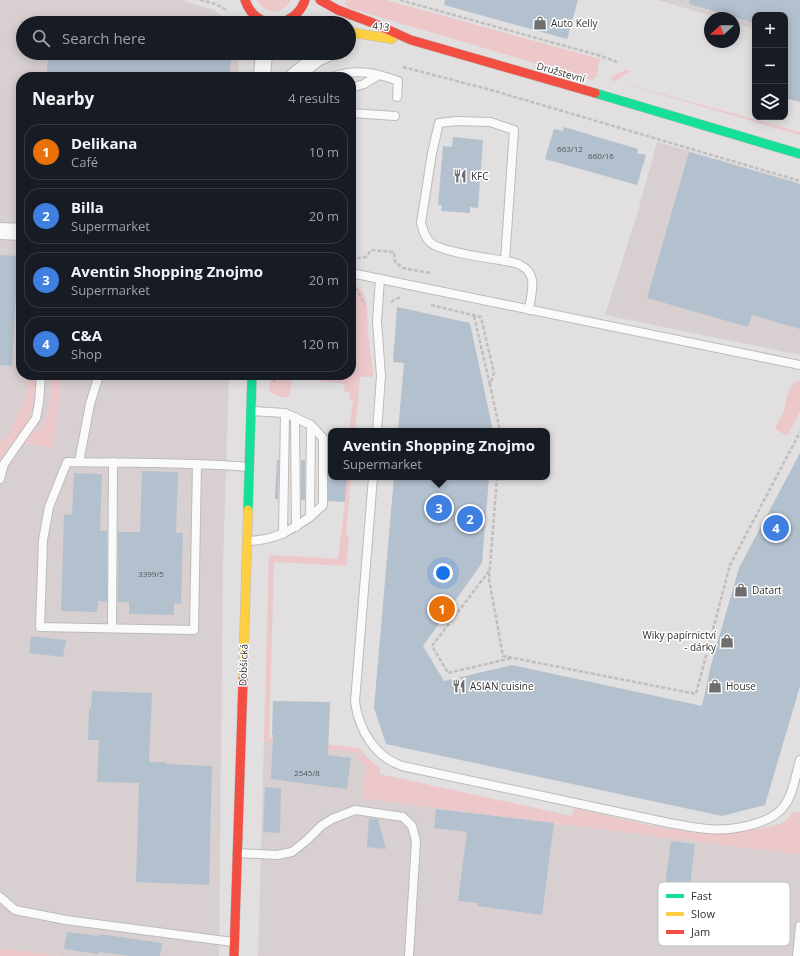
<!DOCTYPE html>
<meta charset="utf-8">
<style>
:root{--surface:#171b24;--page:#242831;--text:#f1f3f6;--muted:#9ea1a6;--line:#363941;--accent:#8c9099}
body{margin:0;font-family:"Open Sans",sans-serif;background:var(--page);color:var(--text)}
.controls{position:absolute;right:12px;top:12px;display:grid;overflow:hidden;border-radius:8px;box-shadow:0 2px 10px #0003}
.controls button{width:36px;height:36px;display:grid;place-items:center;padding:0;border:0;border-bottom:1px solid var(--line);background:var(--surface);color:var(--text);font:20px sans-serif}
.compass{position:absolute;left:704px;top:12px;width:36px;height:36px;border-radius:50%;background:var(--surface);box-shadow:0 2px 10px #0003;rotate:249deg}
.you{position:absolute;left:443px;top:573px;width:14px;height:14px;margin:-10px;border:3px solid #fff;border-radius:50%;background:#1a73e8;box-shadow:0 0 0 6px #1a73e833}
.badge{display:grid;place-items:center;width:26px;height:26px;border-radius:50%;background:var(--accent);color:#fff;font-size:13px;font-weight:700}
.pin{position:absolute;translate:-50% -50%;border:2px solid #fff;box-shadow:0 1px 4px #0006}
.popup{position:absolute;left:328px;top:428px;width:222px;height:52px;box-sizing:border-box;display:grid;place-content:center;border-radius:8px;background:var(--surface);filter:drop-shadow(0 1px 3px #0005);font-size:13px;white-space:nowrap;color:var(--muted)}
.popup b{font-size:15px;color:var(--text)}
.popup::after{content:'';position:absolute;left:50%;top:100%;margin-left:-8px;border:8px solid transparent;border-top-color:var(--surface)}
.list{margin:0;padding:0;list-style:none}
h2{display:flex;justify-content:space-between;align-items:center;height:52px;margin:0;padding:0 16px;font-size:17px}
h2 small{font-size:13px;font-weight:400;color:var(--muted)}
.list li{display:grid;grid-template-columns:26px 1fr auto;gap:12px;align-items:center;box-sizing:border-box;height:56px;margin:0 8px 8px;padding:0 8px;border:1px solid var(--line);border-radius:16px}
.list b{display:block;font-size:15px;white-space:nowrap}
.list p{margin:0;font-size:13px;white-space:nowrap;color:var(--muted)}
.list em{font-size:13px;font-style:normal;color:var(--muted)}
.icon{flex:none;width:22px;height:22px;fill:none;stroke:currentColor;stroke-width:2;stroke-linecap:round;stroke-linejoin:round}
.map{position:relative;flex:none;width:800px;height:956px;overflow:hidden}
.search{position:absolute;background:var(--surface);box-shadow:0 2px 10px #0003;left:16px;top:16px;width:340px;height:44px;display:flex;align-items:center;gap:10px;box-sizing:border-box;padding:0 14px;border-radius:22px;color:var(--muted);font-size:15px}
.panel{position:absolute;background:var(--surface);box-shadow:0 2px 10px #0003;left:16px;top:72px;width:340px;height:308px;border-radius:16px}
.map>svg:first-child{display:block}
</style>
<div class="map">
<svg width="800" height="956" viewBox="0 0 800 956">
<rect width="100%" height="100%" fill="#e1dfdf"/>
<g fill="#d8d0d0">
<polygon points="0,0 180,0 212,9 232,23 23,23 23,53 239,53 238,77 21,77 21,375 29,375 26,397 11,430 0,442"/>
<polygon points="658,0 800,0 785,15 755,15 755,29 734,23 734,18 718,18"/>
<polygon points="657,142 800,183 800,355 605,315 638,211"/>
<polygon points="36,375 53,375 51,398 47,417 39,432 27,420 31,413 34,396"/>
<polygon points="62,375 229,375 223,564 219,956 62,956 0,948 0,461 13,441 53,448"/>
<polygon points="264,738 265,742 359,753 366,765 362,797 374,799 374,800 800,855 800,956 258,956"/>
</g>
<g fill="#ecc8cb">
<path d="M 257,0 L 291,0 C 283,15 265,15 257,0 Z"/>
<polygon points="346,0 386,0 600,59 596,78 591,80 588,79 352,9 344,5"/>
<polygon points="625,70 631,71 615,81 800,132 800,135 611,80 613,76"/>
<path d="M 351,283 C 372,291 366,314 368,332 C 369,347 372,361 373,376 L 372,377 L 360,377 L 355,431 L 349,431 L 353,400 L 349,399 L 350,392 L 344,392 L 345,384 L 292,377 L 290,394 L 288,397 L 280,397 L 269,391 L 270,375 L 351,375 Z"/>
<path d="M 29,375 L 36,375 C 35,390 35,407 27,420 L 39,432 L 47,417 L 51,398 L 53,375 L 62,375 L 53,448 L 13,441 L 0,461 L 0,442 L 11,430 L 26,398 Z"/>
<path d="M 800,380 L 800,412 L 787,436 L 775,429 L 775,428 C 778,422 782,416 784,410 C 787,399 787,384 800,380 Z"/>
<path d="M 347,477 L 351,477 L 346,535 L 349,535 L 346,566 L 274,562 L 269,737 L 359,748 L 374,764 L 380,767 L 380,774 L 572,816 L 574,808 C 635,821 700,842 762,828 C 769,827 779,825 785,821 C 789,819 791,815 793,811 L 799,813 L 800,811 L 800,855 L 374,800 L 374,799 L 362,798 L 366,766 L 358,759 L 359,753 L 264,742 L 269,555 L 338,559 L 345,502 Z"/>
<polygon points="0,948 62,956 0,956"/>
</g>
<g fill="#b3c0ce">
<polygon points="445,0 578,0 567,39 444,5"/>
<polygon points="690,0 800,0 800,102 785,98 785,15 755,15 755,23 689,4"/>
<polygon points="49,53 232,53 229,77 46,77"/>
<polygon points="564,127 638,149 637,153 646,155 637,185 545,159 554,129 563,131"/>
<polygon points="453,137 483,140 478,208 470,207 470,213 441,211 442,205 438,205 443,146 452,147"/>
<polygon points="689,152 800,184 800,329 752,315 748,327 647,298"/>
<polygon points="0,255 18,256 12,366 0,365"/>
<polygon points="397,307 470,323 493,431 398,431 404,363 393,362"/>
<polygon points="800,453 800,686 765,805 722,816 386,744 374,708 394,477 489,477 482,563 423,646 444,681 512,665 702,706 711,665 739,568"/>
<polygon points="277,460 279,460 278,499 275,499"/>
<rect x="301" y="460" width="4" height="40"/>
<polygon points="328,461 331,461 331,477 347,477 345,502 328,501"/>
<polygon points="142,471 178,472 176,533 183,533 181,604 174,603 174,615 129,614 129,602 118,602 118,532 140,532"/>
<polygon points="74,473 102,474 100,531 107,531 107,602 98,601 97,612 61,611 64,514 72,515"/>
<polygon points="31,636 66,640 63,657 29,653"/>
<polygon points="92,691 152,693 149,762 166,762 166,764 212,766 209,885 136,882 139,783 97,782 99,740 88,740 89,709 91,709"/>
<polygon points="273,701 330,702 328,755 351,758 347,789 271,779 273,735 272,735"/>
<polygon points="265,787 281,788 280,833 263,832"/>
<polygon points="436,809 554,823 542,915 477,906 478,903 458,901 467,832 434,828"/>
<polygon points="369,818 378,819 386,849 367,847"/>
<polygon points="671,841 695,844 688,903 663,900"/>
<polygon points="67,932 100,936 100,934 162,943 160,956 130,956 99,952 98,954 64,949"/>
</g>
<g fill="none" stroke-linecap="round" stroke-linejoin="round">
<g stroke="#bcbbbb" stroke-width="10">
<g id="lane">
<path d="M 333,77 C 355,68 377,73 398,81 L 397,97"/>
<polyline points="351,88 364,84 379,75"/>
<polyline points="351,113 395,116"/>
<path d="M 505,261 C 488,258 442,252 431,243 C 425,238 423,230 421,223 L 432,153 L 439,123 L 457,121 L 490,122 L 514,130 L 505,261 C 509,262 516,262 520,265 C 539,274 531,293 529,310"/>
<polyline points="351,273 800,365"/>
<polyline points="295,417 296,527"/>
<polyline points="377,431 381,376 377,321 380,279"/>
<polyline points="79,462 90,404 99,375"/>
<path d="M 197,464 L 194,630 L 40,627 L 43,540 L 49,507 L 67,462 C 127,463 188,462 248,467"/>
<path d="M 373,477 L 355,702 C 359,730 375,757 402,766 L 669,823 C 682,825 695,828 708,829 C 730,831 771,825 784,806 C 793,795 796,774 800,760"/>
<polyline points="0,479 4,464 36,418 39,403 41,375"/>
<polyline points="310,517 323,505 323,438 311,425"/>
<polyline points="283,534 285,413"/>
<path d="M 248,541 C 275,540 288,532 310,517 L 311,425 L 285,413 L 252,411"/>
<polyline points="112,628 113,462"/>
<polyline points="237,853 277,855 292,852 307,840 321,826 332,819 355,810 403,817 412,826 416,841 409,956"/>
<polyline points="0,897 15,910 66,920 233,942"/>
<polyline points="797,956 800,926"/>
</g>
</g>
<g stroke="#bcbbbb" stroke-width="18">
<g id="street">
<polyline points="262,77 264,53"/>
<polyline points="293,77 317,58 328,53"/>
<polyline points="0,231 21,232"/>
</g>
</g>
<g stroke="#bcbbbb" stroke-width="10">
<g id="fast">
<polyline points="595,93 800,154"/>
<polyline points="248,510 252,375"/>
</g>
</g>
<g stroke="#bcbbbb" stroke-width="10">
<g id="slow">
<polyline points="349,32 392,39"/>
<polyline points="243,680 248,510"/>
</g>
</g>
<g stroke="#bcbbbb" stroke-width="10">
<g id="jam">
<path d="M 245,0 C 249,12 257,20 270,23"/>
<polyline points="320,0 338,10 373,23 411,40 595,93"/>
<path d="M 281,23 C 293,18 301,12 305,0"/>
<polyline points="234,956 243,680"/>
</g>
</g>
<g stroke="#c0bfbf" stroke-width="2.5" stroke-dasharray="4 2" stroke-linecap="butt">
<polyline points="200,0 215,4 227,10"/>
<polyline points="400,0 601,56 617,62"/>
<polyline points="403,67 491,90 800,181"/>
<polyline points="351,257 357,258 366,257 371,250 394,252 395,262 403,268 431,273"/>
<polyline points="355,288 361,297 364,305"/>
<polyline points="391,302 398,298 401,298"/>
<polyline points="431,305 481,317 494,373 490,385 500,431"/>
<polyline points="474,316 490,385"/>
<polyline points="274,382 276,375"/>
<polyline points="497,477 489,579 503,656 696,694 730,565 800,432"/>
<polyline points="489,571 432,646 448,673 512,658"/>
</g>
<use href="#lane" stroke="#fafafa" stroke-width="8"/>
<use href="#street" stroke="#fafafa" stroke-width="16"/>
<use href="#fast" stroke="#16e098" stroke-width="9"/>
<use href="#slow" stroke="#ffcf43" stroke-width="9"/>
<use href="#jam" stroke="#f24e42" stroke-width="9"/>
</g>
<defs>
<g id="shop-bare" transform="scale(1.08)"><path d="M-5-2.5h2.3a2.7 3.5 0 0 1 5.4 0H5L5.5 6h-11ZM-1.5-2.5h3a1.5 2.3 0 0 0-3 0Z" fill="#6f6e6e" stroke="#fff" stroke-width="2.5" paint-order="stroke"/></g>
<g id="restaurant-bare" transform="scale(1.08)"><path d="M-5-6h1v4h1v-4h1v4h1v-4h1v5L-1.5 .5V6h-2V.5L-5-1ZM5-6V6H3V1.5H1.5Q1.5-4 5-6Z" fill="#6f6e6e" stroke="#fff" stroke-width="2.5" paint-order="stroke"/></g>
</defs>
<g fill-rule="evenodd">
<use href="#shop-bare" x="540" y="23"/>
<use href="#restaurant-bare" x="460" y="176"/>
<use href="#shop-bare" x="741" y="590"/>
<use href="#shop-bare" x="727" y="641"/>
<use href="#restaurant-bare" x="459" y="686"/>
<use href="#shop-bare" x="715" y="686"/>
</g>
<g text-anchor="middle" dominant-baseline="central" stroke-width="3" stroke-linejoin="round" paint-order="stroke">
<g font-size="8" fill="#525558">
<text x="570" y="148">663/12</text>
<text x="601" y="155">660/16</text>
<text x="151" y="573">3399/5</text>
<text x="307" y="772">2545/8</text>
</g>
<g font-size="10" fill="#323131" stroke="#fff" text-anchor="start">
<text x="551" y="23">Auto Kelly</text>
<text x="471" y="176">KFC</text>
<text x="752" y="590">Datart</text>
<text x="716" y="635" text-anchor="end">Wiky papírnictví<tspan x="716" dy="12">- dárky</tspan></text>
<text x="470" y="686">ASIAN cuisine</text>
<text x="726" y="686">House</text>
</g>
<g font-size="10" fill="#323131" stroke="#fff">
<text transform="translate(381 26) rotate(7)">413</text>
<text transform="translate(561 72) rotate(16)">Družstevní</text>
<text transform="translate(243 665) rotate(-88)">Dobšická</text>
</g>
</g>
<rect x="658" y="882" width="132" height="64" rx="6" fill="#fff" stroke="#c2c1c1" stroke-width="1"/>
<rect x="666" y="894" width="18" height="4" fill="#16e098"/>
<rect x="666" y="912" width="18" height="4" fill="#ffcf43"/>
<rect x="666" y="930" width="18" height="4" fill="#f24e42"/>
<g font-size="11" fill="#323131">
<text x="691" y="900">Fast</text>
<text x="691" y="918">Slow</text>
<text x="691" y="936">Jam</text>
</g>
</svg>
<div class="controls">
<button>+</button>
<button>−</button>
<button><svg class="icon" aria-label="layers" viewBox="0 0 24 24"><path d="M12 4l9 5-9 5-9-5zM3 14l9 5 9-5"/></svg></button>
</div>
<svg class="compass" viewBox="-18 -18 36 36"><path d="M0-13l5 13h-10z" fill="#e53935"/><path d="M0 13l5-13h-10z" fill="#9ea1a6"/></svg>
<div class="you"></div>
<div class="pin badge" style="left:442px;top:609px;background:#e8710a">1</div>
<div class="pin badge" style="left:470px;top:519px;background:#3f7fe0">2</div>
<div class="pin badge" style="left:439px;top:508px;background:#3f7fe0">3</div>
<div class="popup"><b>Aventin Shopping Znojmo</b>Supermarket</div>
<div class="pin badge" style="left:776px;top:528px;background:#3f7fe0">4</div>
<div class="search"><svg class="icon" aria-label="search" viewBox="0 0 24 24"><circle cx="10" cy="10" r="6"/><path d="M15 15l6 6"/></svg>Search here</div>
<section class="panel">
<h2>Nearby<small>4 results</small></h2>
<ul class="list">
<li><span class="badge" style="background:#e8710a">1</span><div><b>Delikana</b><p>Café</p></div><em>10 m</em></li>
<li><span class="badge" style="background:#3f7fe0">2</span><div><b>Billa</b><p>Supermarket</p></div><em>20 m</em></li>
<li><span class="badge" style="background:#3f7fe0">3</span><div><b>Aventin Shopping Znojmo</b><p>Supermarket</p></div><em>20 m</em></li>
<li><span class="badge" style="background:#3f7fe0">4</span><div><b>C&amp;A</b><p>Shop</p></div><em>120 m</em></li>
</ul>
</section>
</div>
